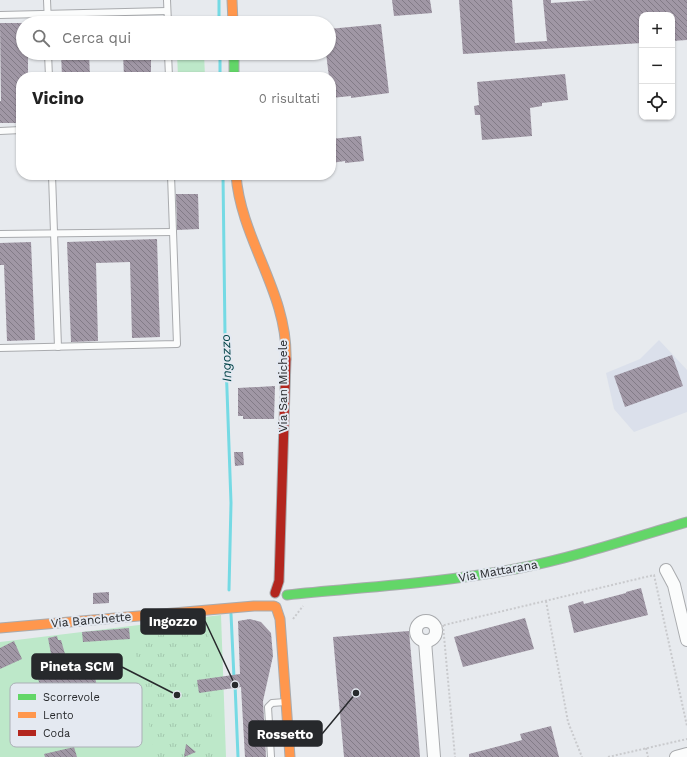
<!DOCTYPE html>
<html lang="it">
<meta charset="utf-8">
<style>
:root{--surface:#fff;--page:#f2f2f2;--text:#222;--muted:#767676;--line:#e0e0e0}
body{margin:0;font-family:"Work Sans",sans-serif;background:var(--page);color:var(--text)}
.controls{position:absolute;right:12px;top:12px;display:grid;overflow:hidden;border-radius:8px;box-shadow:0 1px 3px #0004}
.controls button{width:36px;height:36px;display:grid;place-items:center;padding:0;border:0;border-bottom:1px solid var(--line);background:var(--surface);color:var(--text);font:20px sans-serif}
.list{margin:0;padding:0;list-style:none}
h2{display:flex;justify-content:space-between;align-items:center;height:52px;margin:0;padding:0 16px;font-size:17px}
h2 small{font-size:13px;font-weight:400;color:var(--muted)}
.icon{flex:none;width:22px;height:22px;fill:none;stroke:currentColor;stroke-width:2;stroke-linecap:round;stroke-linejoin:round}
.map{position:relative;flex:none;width:687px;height:757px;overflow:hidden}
.search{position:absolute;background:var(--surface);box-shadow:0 1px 3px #0004;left:16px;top:16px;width:320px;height:44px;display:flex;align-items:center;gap:10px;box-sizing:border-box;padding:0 14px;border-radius:22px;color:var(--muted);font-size:15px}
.panel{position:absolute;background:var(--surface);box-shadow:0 1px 3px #0004;left:16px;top:72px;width:320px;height:108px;border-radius:16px}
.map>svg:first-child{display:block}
</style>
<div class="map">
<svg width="687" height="757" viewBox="0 0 687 757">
<defs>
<pattern id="park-tufts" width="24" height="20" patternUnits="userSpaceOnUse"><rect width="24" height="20" fill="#bde8c9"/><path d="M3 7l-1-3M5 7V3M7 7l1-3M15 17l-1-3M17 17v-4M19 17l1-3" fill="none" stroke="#a2c7ad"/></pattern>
<pattern id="building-back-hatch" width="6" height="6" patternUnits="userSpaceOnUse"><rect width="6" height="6" fill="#a097a5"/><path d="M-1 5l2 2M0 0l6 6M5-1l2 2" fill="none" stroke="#827b87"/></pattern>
</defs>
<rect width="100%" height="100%" fill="#e7eaee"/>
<polygon fill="#dbe0eb" points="659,340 687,370 687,412 634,432 614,409 606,373 640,359"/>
<g fill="#bde8c9">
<polygon points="177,53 204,53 205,77 178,77"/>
<polygon points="221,615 226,757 0,757 0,642"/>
</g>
<polygon fill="url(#park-tufts)" points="208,630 213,757 156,757 154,751 133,638"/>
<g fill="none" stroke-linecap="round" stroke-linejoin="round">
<g stroke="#75dae4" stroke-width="3">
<polyline points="219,0 219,23"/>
<polyline points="220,53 220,77"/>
<polyline points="223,175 225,334 231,503 229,590"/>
<polyline points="231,614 234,678"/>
<polyline points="235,684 238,757"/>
</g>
</g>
<g fill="url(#building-back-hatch)">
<polygon points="392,0 430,0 432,13 394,16"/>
<polygon points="459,0 512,0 515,43 547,41 543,0 551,0 551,3 594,0 687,0 687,40 672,41 672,15 642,15 642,43 463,54"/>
<polygon points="0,23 23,23 23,53 28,53 28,77 21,77 21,123 0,123 0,101 1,101"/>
<polygon points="381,24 389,93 351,98 351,96 331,98 331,77 329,77 326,53 329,53 329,29"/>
<polygon points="61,53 89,53 90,77 62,77"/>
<polygon points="123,53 151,53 151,77 124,77"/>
<polygon points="565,74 568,100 542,103 542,106 530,108 532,136 482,140 480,115 475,115 474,106 479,105 477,82"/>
<polygon points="361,136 364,161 345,163 345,161 331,163 331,139"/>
<polygon points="176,194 198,194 199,229 177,230"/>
<polygon points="157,239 160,337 132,338 130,262 96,263 98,341 71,342 67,242"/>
<polygon points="31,242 35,340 7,341 4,265 0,265 0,243"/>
<polygon points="672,355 683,386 625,407 614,376"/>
<polygon points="275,386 274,419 243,419 243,416 238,416 238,388"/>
<polygon points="234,452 243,452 244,465 235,466"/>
<polygon points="641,588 648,615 574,633 568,606 583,601 584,604 626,593 626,592"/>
<polygon points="109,592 109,603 93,604 93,593"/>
<polygon points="525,618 534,649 463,667 454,637"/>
<polygon points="250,619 261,622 271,633 273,656 263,701 266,757 245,757 241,687 199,693 197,680 240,674 238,621"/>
<polygon points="129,628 130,639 83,642 82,632"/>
<polygon points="409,631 420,757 344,757 333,637"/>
<polygon points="57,636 58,640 61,640 67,661 89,655 100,697 47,713 33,659 51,654 48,638"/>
<polygon points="14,641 22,659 0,669 0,648"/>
<polygon points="551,726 559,757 469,757 469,754 522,740 520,734"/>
<polygon points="186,744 196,752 184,757"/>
<polygon points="74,747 77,757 45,757 44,754"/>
</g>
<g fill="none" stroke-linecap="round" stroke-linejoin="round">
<g stroke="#a9abae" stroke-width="8">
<g id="lane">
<polyline points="47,0 48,23"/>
<polyline points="167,0 168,23"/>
<polyline points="0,15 167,11"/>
<polyline points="48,53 49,77"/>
<polyline points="168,53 169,77"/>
<polyline points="0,131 21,130"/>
<polyline points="52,175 58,347"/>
<polyline points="0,234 173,232"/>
<polyline points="0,348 177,344 171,175"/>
<polyline points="271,757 268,707 272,703 285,702"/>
</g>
</g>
<g stroke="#a9abae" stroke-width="14">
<g id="street">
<polyline points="666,570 674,585 687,640"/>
<circle cx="426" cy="631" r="10"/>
<polyline points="425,641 434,757"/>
<polyline points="676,757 687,754"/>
</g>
</g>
<g stroke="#a9abae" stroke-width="11">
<g id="fast">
<polyline points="234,53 234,77"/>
<path d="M 287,595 C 364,587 443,583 520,568 C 576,557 632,538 687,522"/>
</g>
</g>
<g stroke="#a9abae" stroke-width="11">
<g id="slow">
<polyline points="232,0 233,23"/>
<path d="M 236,175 C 241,240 288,293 286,359"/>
<polyline points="276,607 280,619 290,757"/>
<polyline points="0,628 254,606 274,606"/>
</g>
</g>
<g stroke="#a9abae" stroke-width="11">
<polyline id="jam" points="275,593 279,581 286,359"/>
</g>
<g stroke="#c9cacd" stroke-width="2" stroke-dasharray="2 2" stroke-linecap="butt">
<polyline points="546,601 568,722 582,757"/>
<polyline points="293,619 303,606"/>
<polyline points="443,625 455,757"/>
<polyline points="436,627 654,575 687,726"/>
<polyline points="646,748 648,757"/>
<polyline points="608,757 687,739"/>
</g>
<use href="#lane" stroke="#fbfcfc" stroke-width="6"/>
<use href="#street" stroke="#fbfcfc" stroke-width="12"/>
<use href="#fast" stroke="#63d668" stroke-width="9"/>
<use href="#slow" stroke="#ff974d" stroke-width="9"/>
<use href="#jam" stroke="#b3261e" stroke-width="9"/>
</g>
<g text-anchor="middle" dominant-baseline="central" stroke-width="4" stroke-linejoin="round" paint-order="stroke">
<g font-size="12" fill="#27292c" stroke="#e4e9f1">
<text transform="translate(283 386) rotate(-90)">Via San Michele</text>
<text transform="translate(498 571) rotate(-10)">Via Mattarana</text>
<text transform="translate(91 620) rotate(-5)">Via Banchette</text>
</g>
<g font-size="13" font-style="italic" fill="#004348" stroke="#e4e9f1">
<text transform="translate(226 358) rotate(-92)">Ingozzo</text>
</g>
</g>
<rect x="10" y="683" width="132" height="64" rx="6" fill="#e4e9f1" stroke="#abafb6" stroke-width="1"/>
<rect x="18" y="694" width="18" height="6" fill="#63d668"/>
<rect x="18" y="712" width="18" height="6" fill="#ff974d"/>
<rect x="18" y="730" width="18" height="6" fill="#b3261e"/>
<g font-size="11" fill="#27292c">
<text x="43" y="701">Scorrevole</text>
<text x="43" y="719">Lento</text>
<text x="43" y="737">Coda</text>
</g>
<path fill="none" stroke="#27292c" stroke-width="1.5" d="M235 685L205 621M177 695L122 667M356 693L322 734"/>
<g fill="#27292c" stroke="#e4e9f1" stroke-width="1.5">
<circle cx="235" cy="685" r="4"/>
<circle cx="177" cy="695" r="4"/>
<circle cx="356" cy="693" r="4"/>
</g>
<g fill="#27292c" stroke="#27292c" stroke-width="1.5">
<rect x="141" y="609" width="64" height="25" rx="4"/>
<rect x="32" y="654" width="90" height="25" rx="4"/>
<rect x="249" y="721" width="73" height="25" rx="4"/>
</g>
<g font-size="13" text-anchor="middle" font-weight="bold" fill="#fff">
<text x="173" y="626">Ingozzo</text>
<text x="77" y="671">Pineta SCM</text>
<text x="285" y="739">Rossetto</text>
</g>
</svg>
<div class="controls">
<button>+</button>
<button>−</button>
<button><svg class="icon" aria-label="locate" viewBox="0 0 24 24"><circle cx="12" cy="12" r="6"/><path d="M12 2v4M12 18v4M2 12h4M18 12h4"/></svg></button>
</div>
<div class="search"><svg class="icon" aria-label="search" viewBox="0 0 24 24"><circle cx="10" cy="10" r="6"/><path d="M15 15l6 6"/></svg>Cerca qui</div>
<section class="panel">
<h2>Vicino<small>0 risultati</small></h2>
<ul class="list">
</ul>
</section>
</div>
